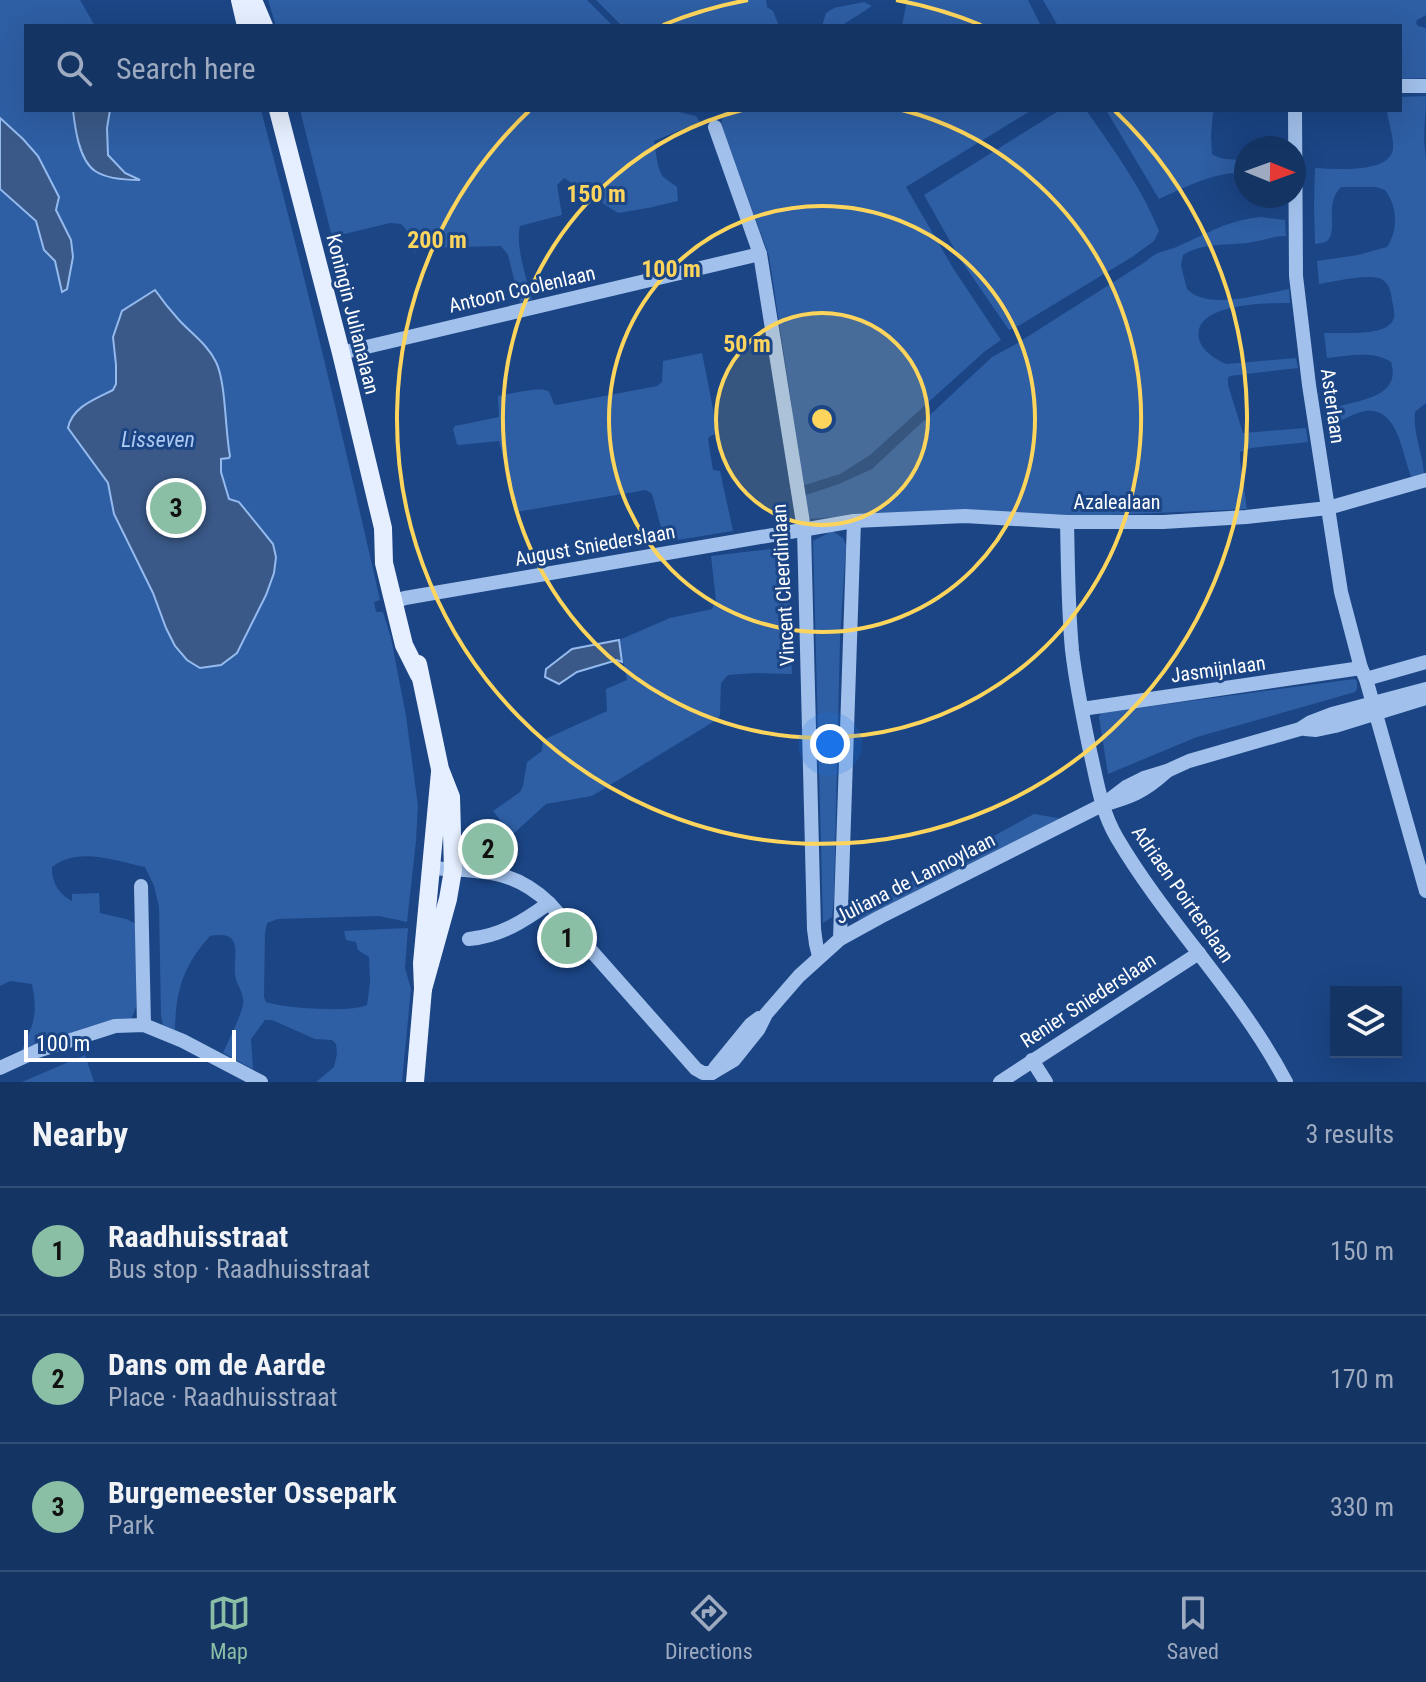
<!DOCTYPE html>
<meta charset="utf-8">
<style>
:root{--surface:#143464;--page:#1d3c6a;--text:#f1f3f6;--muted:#9daabf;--line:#334f78;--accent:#8abfa5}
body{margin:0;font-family:"Roboto Condensed",sans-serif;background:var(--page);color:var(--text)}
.controls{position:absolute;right:24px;bottom:24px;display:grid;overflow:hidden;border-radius:0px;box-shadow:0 8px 32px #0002}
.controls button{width:72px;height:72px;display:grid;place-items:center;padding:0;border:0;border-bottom:2px solid var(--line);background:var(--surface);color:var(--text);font:40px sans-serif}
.compass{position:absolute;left:1234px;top:136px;width:72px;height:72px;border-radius:50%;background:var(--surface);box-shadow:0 8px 32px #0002;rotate:91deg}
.scale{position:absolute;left:24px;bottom:20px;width:212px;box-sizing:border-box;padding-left:8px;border:4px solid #fff;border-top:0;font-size:22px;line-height:28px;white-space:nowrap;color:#fff;-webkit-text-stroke:6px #1b4585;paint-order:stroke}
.you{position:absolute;left:830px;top:744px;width:28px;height:28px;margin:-20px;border:6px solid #fff;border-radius:50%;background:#1a73e8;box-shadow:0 0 0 12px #1a73e833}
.badge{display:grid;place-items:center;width:52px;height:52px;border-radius:50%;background:var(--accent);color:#111;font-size:26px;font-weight:700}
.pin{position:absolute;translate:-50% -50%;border:4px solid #fff;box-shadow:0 2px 8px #0006}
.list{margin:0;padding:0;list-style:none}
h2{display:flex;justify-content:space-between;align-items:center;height:104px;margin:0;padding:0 32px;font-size:34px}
h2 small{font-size:26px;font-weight:400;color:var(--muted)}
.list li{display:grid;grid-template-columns:52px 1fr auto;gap:24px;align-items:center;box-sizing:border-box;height:128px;padding:0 32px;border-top:2px solid var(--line)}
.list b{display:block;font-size:30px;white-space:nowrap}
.list p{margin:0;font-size:26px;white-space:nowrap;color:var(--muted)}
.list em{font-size:26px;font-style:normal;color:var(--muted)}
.icon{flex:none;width:44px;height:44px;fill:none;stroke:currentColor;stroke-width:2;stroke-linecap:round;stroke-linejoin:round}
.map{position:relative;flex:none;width:1426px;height:1082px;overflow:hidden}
.search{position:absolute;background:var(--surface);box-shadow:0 8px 32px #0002;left:24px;right:24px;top:24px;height:88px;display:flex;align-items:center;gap:20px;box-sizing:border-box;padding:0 28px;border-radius:0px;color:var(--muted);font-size:30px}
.sheet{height:488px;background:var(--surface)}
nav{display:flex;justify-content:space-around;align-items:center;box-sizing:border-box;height:112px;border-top:2px solid var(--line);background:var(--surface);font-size:22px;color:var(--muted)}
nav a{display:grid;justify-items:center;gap:4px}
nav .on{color:var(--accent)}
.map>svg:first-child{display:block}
</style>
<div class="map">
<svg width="1426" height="1082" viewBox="0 0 1426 1082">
<rect width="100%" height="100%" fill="#1b4585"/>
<g fill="#2e5ea3">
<path d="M 0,0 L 80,0 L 95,26 L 26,26 L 26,110 L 261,110 C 304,272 343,436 380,600 L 374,602 L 376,612 L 383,612 L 391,638 L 406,716 L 418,806 L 416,841 L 407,922 L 379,916 L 278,919 L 267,923 L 265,933 L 264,997 L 266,1002 C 283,1008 351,1013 367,1005 L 370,983 L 369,957 L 358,950 L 356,942 L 346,940 L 344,931 L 408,928 L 405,968 L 411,989 L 402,1082 L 316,1082 L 334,1067 L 337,1054 L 336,1044 L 332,1040 L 315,1039 L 272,1020 L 265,1020 L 251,1039 L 253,1069 L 223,1053 C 230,1037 239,1021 243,1005 C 245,993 236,985 235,974 C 233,955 245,930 210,936 C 183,966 176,990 175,1030 L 163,1025 L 161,1014 L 159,907 L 154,886 L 145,867 C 115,861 79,846 52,867 C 51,881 59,895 72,901 L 72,894 L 99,893 L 100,913 L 126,919 L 137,924 L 136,1007 L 131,1020 L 88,1027 L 21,1052 C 34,1022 38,1017 32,984 L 10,981 L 0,986 Z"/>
<polygon points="268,0 587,0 613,26 276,26"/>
<polygon points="596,0 766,0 767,7 773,11 779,26 622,26"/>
<polygon points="907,0 1028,0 1041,26 902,26"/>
<polygon points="1043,0 1426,0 1426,15 1417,20 1416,23 1418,26 1426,28 1426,78 1400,79 1400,26 1058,26"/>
<polygon points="864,2 872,6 841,26 822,26 826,13 834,8"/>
<path d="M 1426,96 C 1426,118 1422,136 1426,157 L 1426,403 L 1415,412 C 1413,435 1423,453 1424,475 L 1412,478 C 1402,456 1399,406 1365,411 C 1355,413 1345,419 1335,423 L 1333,408 C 1359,400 1402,397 1391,362 C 1372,350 1349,356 1327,358 L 1324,333 C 1340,332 1388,338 1394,318 C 1395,313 1393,305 1392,300 C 1391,292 1389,283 1381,279 C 1368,273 1333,282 1319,284 L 1317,261 L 1358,255 L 1387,247 C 1398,230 1398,207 1385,190 L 1376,187 L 1341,187 C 1324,204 1338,228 1328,240 C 1326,243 1319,243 1315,244 L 1314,205 L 1315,168 C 1333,169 1390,174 1393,149 C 1394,137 1388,122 1387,110 L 1400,110 L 1400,97 Z"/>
<path d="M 300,110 L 671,110 L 696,116 L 700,122 L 654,141 L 658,166 L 662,176 L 677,187 L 678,201 L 648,208 L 618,213 L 564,178 L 557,185 L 562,215 L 520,226 C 515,245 527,280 532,300 L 520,303 L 508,255 L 501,246 L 426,248 L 414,252 L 406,229 L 401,224 L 390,223 L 332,237 Z"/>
<polygon points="725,110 1032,110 906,187 953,268 1001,340 984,352 870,455 840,474 805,485 800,485 791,401 769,256 721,123"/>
<path d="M 1060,110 L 1086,110 C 1113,149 1141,186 1159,231 L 1154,241 L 1132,257 L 1020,325 L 1009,330 L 960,259 L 924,195 Z"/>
<path d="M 1106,110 L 1217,110 L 1213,113 L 1211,135 L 1212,154 C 1223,161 1233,159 1246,160 L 1246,173 C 1215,171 1187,187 1159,199 Z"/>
<path d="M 1261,217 L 1285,220 L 1286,236 C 1274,236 1265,240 1253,242 C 1230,246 1204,242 1183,255 L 1181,266 L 1187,289 C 1208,311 1262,294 1289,289 L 1290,303 C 1268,303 1191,303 1199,339 C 1202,351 1216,360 1227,364 L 1296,358 L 1298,368 L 1230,376 L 1228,378 L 1228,385 L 1243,433 L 1306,428 L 1308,442 L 1251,448 L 1240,452 L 1240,460 L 1247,509 L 1089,516 L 945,510 L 807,519 L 803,496 L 839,484 L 872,469 L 992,357 L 1016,344 L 1145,262 C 1160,249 1163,253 1179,246 C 1207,233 1229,220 1261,217 Z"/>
<path d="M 702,353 L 717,429 L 716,434 L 710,436 L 708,439 L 713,470 L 720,471 L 733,531 L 665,542 L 652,494 L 646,490 L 516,512 L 499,441 L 459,445 L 457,444 L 453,429 L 455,426 L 499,417 L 498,396 C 507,394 542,386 548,391 C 550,392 553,402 554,404 L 557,405 L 657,386 L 662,382 L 663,361 Z"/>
<polygon points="832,531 843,538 846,545 840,639 834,897 832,917 823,923 813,541"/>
<polygon points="788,547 792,674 754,673 728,675 721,683 720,715 718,719 592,796 546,804 512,835 493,811 520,792 523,786 527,762 542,751 543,740 607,711 606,689 627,680 619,640 670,618 712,609 716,601 711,556"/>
<polygon points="1354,679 1357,681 1357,689 1355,692 1197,737 1108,774 1099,717 1101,713"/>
<polygon points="1034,814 1063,819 859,920 856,911"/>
<polygon points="85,1055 94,1082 22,1082"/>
</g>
<g fill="#3a5988" stroke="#94baee" stroke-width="2">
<path d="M 73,110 L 110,110 L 107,128 L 108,155 L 125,173 L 140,180 C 127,180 107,179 95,171 C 79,160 75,128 73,110 Z"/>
<polygon points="0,118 23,139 38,156 59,197 56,210 71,240 73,257 67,289 62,292 55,261 44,250 36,221 0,189"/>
<path d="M 155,290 C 162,300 170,310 179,320 C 192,334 208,345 216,362 C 226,382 225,431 230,456 L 229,458 L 221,459 L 221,472 L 229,499 L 239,502 L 273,544 L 276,557 L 274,573 L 266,595 L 237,653 L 221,665 L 200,668 L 187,660 L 175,646 L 166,628 L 153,593 L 114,514 L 108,483 L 68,428 C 72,407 95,399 113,390 L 116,384 L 116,365 L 113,337 L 122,311 Z"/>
<polygon points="619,640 622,662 617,660 577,672 559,684 545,677 546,669 572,649"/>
</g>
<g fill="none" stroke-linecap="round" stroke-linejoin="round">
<g stroke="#a1c0eb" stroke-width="14">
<polyline points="1400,86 1426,86"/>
<polyline points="1295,110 1296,276 1309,385 1341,592 1361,668 1366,679 1426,891"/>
<polyline points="715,127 760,254 804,529 814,929 816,944 819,956"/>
<polyline points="341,353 760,254"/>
<path d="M 1067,522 C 1068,565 1068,607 1072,650 C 1076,684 1083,718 1090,751 C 1097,781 1101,811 1117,838 C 1167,923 1240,994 1286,1082"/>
<polyline points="393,602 405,598 854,521 965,516 1067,522 1163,522 1246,517 1328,508 1426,480"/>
<polyline points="1366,679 1426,662"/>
<polyline points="1082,709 1361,668"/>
<polyline points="1305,729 1316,730 1335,726 1426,698"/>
<polyline points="1109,800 1126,787 1144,778 1167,771 1189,761 1300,729 1311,722 1332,714 1426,689"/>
<path d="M 431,868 C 480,871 512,868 549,903 L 696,1069 L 703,1073 L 712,1073"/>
<polyline points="141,886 144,1025"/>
<path d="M 469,939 C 501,936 524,921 549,903"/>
<polyline points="840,939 854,521"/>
<polyline points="1032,1060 1046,1082"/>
<polyline points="0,1068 37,1051 115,1026 144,1025 183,1041 261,1082"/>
<polyline points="715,1068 751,1024 759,1018"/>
<path d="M 712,1073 L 734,1060 L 758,1030 L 766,1014 L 799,976 L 840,939 L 880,917 L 1102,805 C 1131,797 1144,792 1167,771"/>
<polyline points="1000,1082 1199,953"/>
</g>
<g stroke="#e6efff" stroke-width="18">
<polyline points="240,0 246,26"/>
<polyline points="253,0 264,26"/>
<polyline points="278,110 341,353 383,528 384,563 404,645 419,675"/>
<polyline points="418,664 440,769 451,797 453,870 448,899 423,989"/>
<polyline points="415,1082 423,989 422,963 440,772"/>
</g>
</g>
<circle cx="822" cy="419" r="106" fill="#fdd55d" fill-opacity=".12"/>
<g fill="none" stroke="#fdd55d" stroke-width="4">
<circle cx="822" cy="419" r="106"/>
<circle cx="822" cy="419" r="213"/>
<path d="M902 110A319 319 0 1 1 742 110"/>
<path d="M663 25A425 425 0 0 1 748 0M896 0A425 425 0 0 1 981 25M1115 111A425 425 0 1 1 529 111"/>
</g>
<g text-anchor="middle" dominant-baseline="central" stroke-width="6" stroke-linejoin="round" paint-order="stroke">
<g font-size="20" fill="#fff" stroke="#1b4585">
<text transform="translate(522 289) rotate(-13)">Antoon Coolenlaan</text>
<text transform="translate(353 314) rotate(76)">Koningin Julianalaan</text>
<text transform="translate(1333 406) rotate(82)">Asterlaan</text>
<text x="1117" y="502">Azalealaan</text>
<text transform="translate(595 545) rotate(-10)">August Sniederslaan</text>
<text transform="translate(783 585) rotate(-93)">Vincent Cleerdinlaan</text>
<text transform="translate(1218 669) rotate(-8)">Jasmijnlaan</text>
<text transform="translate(915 878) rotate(-27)">Juliana de Lannoylaan</text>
<text transform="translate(1183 894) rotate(55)">Adriaen Poirterslaan</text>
<text transform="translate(1088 1000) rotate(-33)">Renier Sniederslaan</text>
</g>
<g font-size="22" font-style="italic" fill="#adcaf3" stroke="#1b4585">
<text x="158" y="439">Lisseven</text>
</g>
</g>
<circle cx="822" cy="419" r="12" fill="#fdd55d" stroke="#1b4585" stroke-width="4"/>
<g font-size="24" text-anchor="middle" font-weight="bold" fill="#fdd55d" stroke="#1b4585" stroke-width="6" stroke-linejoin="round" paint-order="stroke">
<text x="596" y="202">150 m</text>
<text x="437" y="248">200 m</text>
<text x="671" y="277">100 m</text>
<text x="747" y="352">50 m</text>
</g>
</svg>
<div class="controls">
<button><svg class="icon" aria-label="layers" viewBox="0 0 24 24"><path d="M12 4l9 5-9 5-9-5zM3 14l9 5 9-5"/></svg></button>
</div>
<svg class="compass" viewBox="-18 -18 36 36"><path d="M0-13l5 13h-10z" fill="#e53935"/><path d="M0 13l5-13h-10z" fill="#9daabf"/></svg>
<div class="scale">100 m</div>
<div class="you"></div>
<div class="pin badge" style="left:567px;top:938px">1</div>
<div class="pin badge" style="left:488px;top:849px">2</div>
<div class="pin badge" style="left:176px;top:508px">3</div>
<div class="search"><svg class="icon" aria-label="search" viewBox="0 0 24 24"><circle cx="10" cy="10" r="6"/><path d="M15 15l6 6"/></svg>Search here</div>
</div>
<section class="sheet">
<h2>Nearby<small>3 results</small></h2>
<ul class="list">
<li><span class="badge">1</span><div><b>Raadhuisstraat</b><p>Bus stop · Raadhuisstraat</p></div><em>150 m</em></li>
<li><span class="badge">2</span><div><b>Dans om de Aarde</b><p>Place · Raadhuisstraat</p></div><em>170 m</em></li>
<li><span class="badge">3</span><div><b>Burgemeester Ossepark</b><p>Park</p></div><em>330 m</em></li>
</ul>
</section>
<nav>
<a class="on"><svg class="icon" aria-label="map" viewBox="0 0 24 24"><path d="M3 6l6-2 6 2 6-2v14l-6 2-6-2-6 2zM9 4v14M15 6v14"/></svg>Map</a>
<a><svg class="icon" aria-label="directions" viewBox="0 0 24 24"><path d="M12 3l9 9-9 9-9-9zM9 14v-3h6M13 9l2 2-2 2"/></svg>Directions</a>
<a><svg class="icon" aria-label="saved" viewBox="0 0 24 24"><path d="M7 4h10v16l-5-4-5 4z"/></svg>Saved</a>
</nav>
